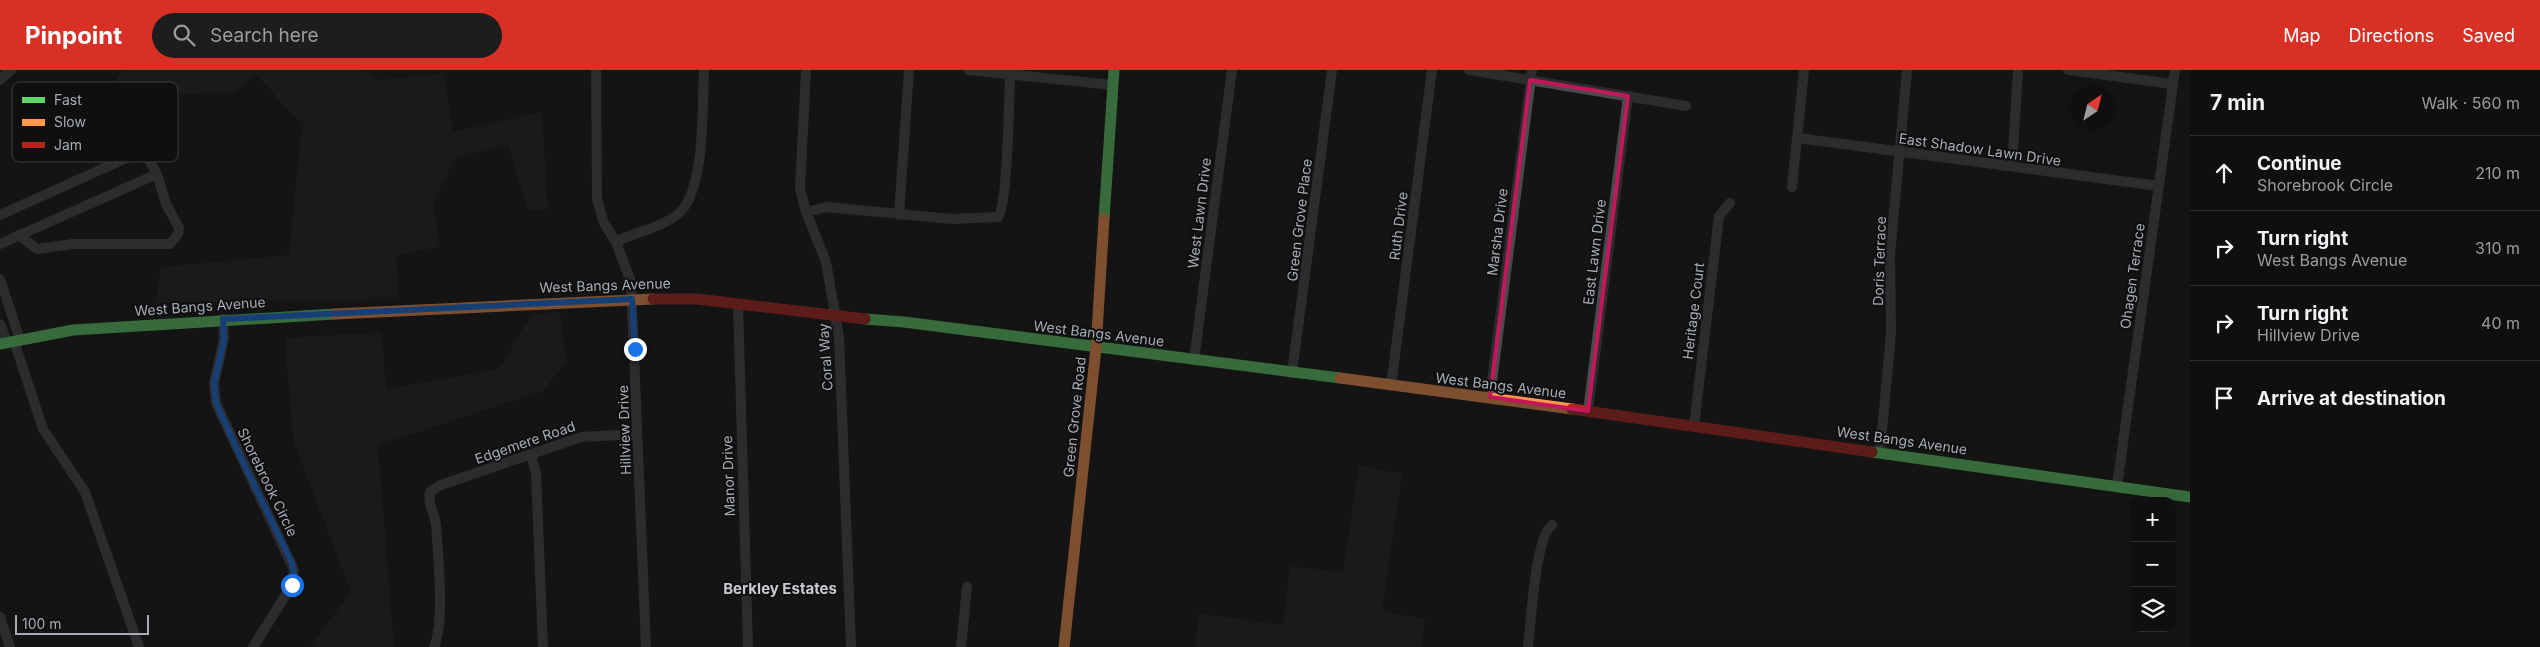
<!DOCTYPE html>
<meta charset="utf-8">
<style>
:root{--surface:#0f0f10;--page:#1d1d1e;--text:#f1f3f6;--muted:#9b9c9f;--line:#2f2f30;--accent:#d93025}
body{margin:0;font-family:Inter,sans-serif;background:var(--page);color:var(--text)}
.controls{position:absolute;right:15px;bottom:15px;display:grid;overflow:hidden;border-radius:10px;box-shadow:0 5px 20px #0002}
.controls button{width:45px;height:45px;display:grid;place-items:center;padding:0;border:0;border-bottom:1px solid var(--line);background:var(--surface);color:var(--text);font:25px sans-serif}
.compass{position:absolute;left:2070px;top:15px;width:45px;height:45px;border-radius:50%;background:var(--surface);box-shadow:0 5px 20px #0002;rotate:35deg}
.scale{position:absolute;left:15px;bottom:12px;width:134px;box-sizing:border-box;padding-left:5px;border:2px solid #a6acb5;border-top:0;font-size:14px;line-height:18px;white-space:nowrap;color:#a6acb5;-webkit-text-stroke:4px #0f0f10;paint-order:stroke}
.stop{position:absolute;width:15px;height:15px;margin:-11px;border:4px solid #1a73e8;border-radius:50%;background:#fff}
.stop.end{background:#1a73e8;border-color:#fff;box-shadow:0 1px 5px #0008}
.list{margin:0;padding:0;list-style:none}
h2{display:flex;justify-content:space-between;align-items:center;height:65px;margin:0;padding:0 20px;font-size:21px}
h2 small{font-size:16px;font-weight:400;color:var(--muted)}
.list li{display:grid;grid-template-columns:32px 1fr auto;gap:15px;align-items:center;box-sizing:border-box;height:75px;padding:0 20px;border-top:1px solid var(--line)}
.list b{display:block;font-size:19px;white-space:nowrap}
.list p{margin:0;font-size:16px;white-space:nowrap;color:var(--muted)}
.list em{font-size:16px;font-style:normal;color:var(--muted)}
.icon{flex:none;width:28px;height:28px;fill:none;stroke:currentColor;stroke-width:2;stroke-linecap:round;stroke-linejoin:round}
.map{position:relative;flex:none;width:2190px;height:577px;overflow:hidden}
header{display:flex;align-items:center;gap:30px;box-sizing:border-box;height:70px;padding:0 25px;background:var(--accent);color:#fff}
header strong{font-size:24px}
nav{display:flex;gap:28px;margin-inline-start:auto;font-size:18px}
.search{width:350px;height:45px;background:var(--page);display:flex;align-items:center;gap:12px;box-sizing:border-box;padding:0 18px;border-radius:28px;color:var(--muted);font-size:19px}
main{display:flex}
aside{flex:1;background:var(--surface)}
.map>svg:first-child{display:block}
</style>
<header>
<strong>Pinpoint</strong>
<div class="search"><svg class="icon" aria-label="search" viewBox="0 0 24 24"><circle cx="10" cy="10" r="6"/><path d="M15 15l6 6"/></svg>Search here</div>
<nav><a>Map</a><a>Directions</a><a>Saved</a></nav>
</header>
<main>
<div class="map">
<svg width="2190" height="577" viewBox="0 0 2190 577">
<rect width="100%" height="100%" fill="#141415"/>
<g fill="#1e251f">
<polygon points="122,0 362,0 378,10 444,3 453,62 542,41 548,140 528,141 508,75 456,88 433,131 440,177 396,185 399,229 155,233 161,197 289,185 302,54 255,4 236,21 160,26 114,14"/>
<polygon points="560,242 566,292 543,321 378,375 394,577 310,577 351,522 293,370 285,268 382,262 386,319 499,299 532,244"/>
<polygon points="1359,395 1402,404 1382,541 1425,549 1422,577 1195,577 1198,543 1283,555 1290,496 1343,502"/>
</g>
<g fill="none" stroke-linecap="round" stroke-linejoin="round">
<g stroke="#494a4d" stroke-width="10">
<polyline points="596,0 597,129 603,151 616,172 631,212 646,577"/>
<polyline points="806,0 800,118 806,142 826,192 839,267 851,577"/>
<polyline points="969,0 1112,15"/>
<polyline points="1469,0 1686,36"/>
<polyline points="2068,0 2173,14"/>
<polyline points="0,10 11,0"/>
<polyline points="1798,68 2159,116"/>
<polyline points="2012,96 2018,0"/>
<polyline points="1792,117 1804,0"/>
<path d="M 806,142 L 827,137 L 952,149 L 998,147 C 1008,135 1009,27 1010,4"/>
<polyline points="0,145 133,85 146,85 157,104 166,134 179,158 178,164 170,174 73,174 37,179 19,165"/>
<polyline points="899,145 909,0"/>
<path d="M 616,172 C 635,162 661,158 678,144 C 706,121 702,36 704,0"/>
<polyline points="0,174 157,104"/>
<polyline points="0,209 20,270"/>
<polyline points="738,234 748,577"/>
<polyline points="223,249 224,269 214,313 216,333 294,500 292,515 253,577"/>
<polyline points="0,254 7,272"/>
<polyline points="14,271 43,359 85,422 139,577"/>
<polyline points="1194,290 1232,0"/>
<polyline points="1292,303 1332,0"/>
<polyline points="1391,316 1432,0"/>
<polyline points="1490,327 1532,0"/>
<polyline points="1588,341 1628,26"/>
<polyline points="1694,356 1719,146 1730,133"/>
<polyline points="1880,382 1891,263 1890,185 1907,0"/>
<polyline points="531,385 536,403 543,577"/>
<polyline points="2117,416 2175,0"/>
<polyline points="0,547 10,577"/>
<path d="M 434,577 C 445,552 438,485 436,455 C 435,443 427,434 430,422 L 441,415 L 581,367 L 637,364"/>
<polyline points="961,577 967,517"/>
<path d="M 1528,577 C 1531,553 1535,467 1552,455"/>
</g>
<g stroke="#63d668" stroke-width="11">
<polyline points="1104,149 1114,0"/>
<polyline points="865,249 904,252 1340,308"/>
<polyline points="0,274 73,260 335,244"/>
<polyline points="1872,382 2190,427"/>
</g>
<g stroke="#ff974d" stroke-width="11">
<polyline points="335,244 653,229"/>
<polyline points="1340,308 1572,339"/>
<polyline points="1064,577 1096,278 1104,149"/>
</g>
<g stroke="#b3261e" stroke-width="11">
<polyline points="653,229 697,229 865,249"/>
<polyline points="1572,339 1872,382"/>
</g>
</g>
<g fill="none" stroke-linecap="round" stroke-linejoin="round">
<polyline stroke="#1a73e8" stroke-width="6" points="292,515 294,506 292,493 242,390 216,333 214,313 224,270 223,249 632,229 635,279"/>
</g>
<path d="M0 0H2190V577H0ZM 1530,10 L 1628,26 L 1588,341 L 1490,327 Z" fill="#141415" fill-opacity=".55" fill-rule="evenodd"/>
<path fill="none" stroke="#c2185b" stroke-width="4" stroke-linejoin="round" d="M 1530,10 L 1628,26 L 1588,341 L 1490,327 Z"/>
<g text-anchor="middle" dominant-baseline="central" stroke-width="4" stroke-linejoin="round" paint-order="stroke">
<g font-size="14" fill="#a6acb5" stroke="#0f0f10">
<text transform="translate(1980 79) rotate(8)">East Shadow Lawn Drive</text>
<text transform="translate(1199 143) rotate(-83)">West Lawn Drive</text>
<text transform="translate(1299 150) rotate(-83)">Green Grove Place</text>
<text transform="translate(1398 156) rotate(-83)">Ruth Drive</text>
<text transform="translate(1497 162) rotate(-83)">Marsha Drive</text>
<text transform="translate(1594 182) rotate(-83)">East Lawn Drive</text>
<text transform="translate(1879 191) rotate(-88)">Doris Terrace</text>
<text transform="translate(2132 206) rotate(-82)">Ohagen Terrace</text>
<text transform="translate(605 215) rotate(-2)">West Bangs Avenue</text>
<text transform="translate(200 236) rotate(-4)">West Bangs Avenue</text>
<text transform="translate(1693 241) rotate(-83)">Heritage Court</text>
<text transform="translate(1099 263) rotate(7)">West Bangs Avenue</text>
<text transform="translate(825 287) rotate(-94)">Coral Way</text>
<text transform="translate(1501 315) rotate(7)">West Bangs Avenue</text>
<text transform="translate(1074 347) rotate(-84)">Green Grove Road</text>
<text transform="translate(624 360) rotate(-92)">Hillview Drive</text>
<text transform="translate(1902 370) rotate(8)">West Bangs Avenue</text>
<text transform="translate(525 372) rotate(-19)">Edgemere Road</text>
<text transform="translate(728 406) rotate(-92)">Manor Drive</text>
<text transform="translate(268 412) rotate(64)">Shorebrook Circle</text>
</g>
<g font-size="15" font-weight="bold" fill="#c7cbd1" stroke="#0f0f10">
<text x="780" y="518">Berkley Estates</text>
</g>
</g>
<rect x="12" y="12" width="166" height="80" rx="8" fill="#0f0f10" stroke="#3c3e42" stroke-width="1"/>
<rect x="22" y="27" width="23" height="6" fill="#63d668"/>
<rect x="22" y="49" width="23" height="7" fill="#ff974d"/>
<rect x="22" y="72" width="23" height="6" fill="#b3261e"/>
<g font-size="14" fill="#a6acb5">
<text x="54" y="35">Fast</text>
<text x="54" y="57">Slow</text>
<text x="54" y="80">Jam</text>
</g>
</svg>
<div class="controls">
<button>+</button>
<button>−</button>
<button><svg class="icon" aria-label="layers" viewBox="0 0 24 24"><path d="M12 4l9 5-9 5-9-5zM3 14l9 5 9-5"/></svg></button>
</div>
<svg class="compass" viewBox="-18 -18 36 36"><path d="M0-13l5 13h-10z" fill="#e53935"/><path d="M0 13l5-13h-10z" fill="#9b9c9f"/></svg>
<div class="scale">100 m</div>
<div class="stop" style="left:292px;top:515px"></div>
<div class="stop end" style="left:635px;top:279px"></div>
</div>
<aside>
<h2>7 min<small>Walk · 560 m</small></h2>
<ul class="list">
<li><svg class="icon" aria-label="ahead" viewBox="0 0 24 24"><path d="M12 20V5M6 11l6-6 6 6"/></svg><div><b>Continue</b><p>Shorebrook Circle</p></div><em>210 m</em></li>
<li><svg class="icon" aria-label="right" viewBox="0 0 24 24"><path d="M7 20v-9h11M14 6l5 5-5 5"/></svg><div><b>Turn right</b><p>West Bangs Avenue</p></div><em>310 m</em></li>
<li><svg class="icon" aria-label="right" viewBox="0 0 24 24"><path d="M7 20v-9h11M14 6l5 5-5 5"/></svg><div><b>Turn right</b><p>Hillview Drive</p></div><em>40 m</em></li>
<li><svg class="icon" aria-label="arrive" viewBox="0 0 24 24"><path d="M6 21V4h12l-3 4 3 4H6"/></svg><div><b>Arrive at destination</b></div></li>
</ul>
</aside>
</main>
